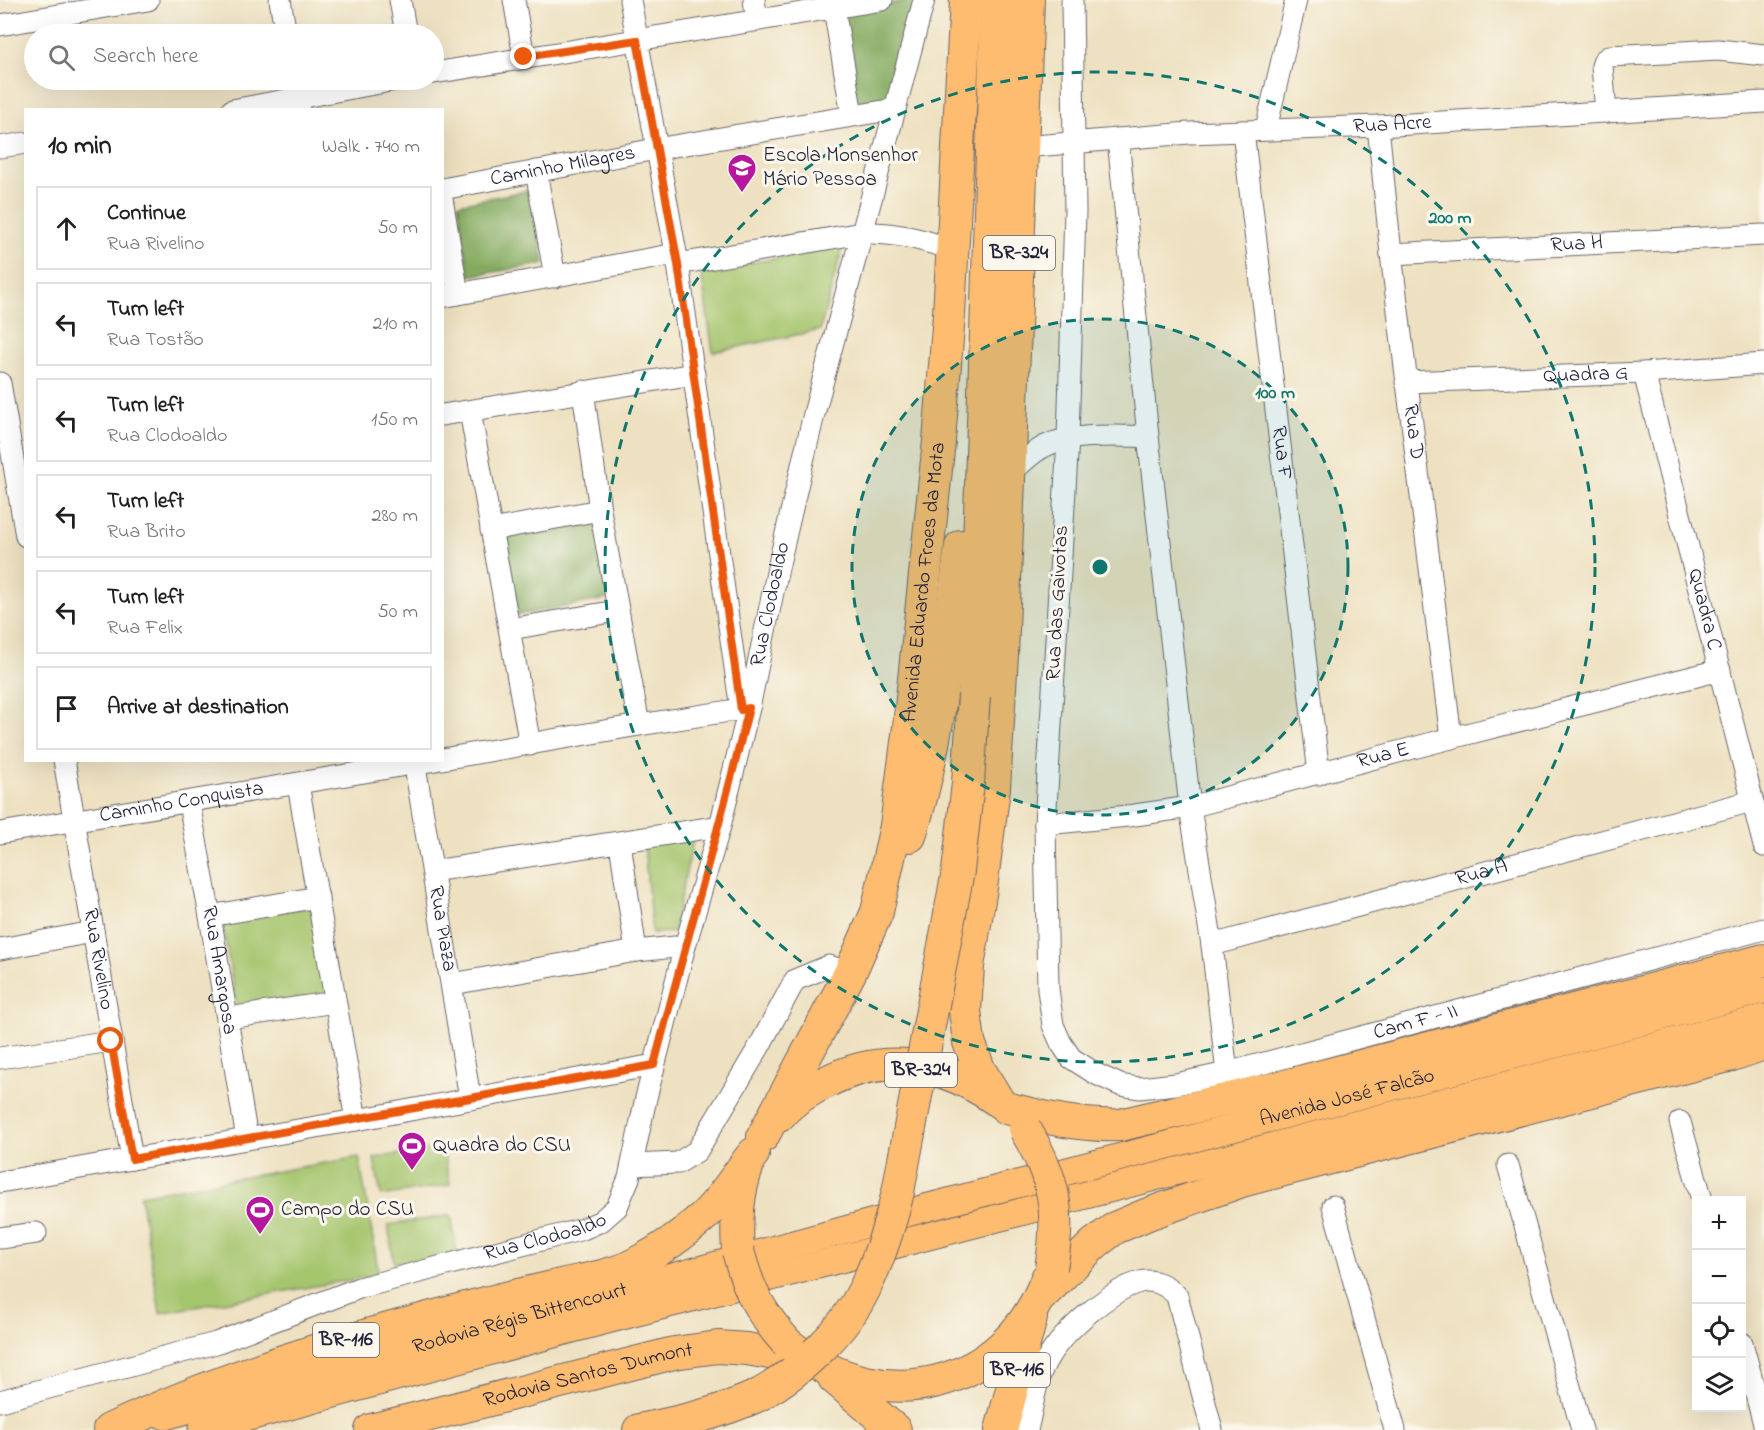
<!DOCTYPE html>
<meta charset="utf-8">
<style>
:root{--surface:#fff;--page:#f2f2f2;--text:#202124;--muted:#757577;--line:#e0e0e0}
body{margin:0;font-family:"Indie Flower",sans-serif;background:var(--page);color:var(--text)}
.controls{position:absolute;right:18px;bottom:18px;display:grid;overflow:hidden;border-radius:0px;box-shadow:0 6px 24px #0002}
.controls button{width:54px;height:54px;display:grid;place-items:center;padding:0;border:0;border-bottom:2px solid var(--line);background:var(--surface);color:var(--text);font:30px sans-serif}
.stop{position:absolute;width:18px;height:18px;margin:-14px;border:4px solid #ea580c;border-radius:50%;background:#fff}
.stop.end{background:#ea580c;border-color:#fff;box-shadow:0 2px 6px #0008}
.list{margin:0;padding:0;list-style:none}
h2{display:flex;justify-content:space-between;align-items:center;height:78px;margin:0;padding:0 24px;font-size:26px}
h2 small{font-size:20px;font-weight:400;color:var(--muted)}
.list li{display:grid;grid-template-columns:39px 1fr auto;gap:18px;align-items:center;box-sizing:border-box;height:84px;margin:0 12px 12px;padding:0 12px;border:2px solid var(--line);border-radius:0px}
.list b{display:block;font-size:22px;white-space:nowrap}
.list p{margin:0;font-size:20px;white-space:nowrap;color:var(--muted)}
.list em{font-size:20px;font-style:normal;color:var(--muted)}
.icon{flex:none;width:33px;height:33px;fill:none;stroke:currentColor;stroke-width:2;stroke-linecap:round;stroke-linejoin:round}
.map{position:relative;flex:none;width:1764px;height:1430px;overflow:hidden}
.search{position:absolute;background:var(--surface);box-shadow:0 6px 24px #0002;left:24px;top:24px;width:420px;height:66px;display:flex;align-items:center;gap:15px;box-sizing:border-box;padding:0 21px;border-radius:33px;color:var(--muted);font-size:22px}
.panel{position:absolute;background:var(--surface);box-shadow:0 6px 24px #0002;left:24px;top:108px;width:420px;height:654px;border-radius:0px}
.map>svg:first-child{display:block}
</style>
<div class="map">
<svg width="1764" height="1430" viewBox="0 0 1764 1430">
<rect width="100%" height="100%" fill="#fbf7ec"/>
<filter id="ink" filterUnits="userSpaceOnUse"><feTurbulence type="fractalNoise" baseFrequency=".0167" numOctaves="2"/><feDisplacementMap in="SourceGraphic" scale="12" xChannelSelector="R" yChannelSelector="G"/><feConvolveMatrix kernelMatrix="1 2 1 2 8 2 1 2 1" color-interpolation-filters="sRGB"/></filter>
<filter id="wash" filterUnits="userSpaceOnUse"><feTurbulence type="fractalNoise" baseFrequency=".008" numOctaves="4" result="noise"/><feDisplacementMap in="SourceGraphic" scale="24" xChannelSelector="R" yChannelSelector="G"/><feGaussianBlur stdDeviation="1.35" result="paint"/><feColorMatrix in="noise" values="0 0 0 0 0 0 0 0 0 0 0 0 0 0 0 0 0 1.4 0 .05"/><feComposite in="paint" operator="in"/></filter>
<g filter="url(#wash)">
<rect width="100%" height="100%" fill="#eee1c1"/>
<g fill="#a5c56d" stroke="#647454" stroke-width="1.5">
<polygon points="843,246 820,330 713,352 701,272"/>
<polygon points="694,836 673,932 652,933 644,845"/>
<polygon points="315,906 330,993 237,1009 222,921"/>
<polygon points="443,1147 450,1185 381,1196 374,1158"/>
<polygon points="359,1157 379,1275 160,1313 140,1195"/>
<polygon points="451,1215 457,1254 394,1263 388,1225"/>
</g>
<g fill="#84aa60" stroke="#53664e" stroke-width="1.5">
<polygon points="909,0 914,0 888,103 855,108 843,13"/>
<polygon points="531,190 544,264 469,276 458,204"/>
<polygon points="598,520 613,598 518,615 505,536"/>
</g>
</g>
<g filter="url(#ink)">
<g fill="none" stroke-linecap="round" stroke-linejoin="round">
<g stroke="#69656a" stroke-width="23">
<g id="minor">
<polyline points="280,0 286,34"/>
<polyline points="400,0 406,34"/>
<polyline points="514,0 524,57"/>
<polyline points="630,0 678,264 741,710"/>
<polyline points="754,0 757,19"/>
<path id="s1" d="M 1072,0 L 1075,212 L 1068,439 L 1045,824 L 1048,989 L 1053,1025 L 1061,1043 L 1071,1058 L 1096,1074 L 1120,1085 L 1139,1088 L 1176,1084 L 1227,1073 L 1764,929"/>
<polyline points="834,8 852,115"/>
<polyline points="0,25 148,0"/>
<polyline points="434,73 882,0"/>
<polyline points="294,80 299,110"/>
<polyline points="232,110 396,80"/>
<polyline points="1606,112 1602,66 1604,60 1610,56 1718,50 1764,55"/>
<path id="s2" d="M 1378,126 L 1391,254 L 1451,738"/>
<polyline points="1266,129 1296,0"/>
<path id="s3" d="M 1243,131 L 1319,774"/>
<polyline points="1118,139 1148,436 1190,807 1212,945 1227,1073"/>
<polyline points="0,147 26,143"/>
<path id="s4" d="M 1023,147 L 1189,133 L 1378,126 L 1764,102"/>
<polyline points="536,171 555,277"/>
<path id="s5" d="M 442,189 L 656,149 L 895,109"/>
<polyline points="442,199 458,294"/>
<path id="s6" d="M 1391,254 L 1764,235"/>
<path d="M 678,264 L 862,233 C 894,232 922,239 953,250"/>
<polyline points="442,297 676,254"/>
<path id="s7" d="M 1644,373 L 1764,846"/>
<path id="s8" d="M 1406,382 L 1644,373 L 1764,364"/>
<polyline points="0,383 26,536"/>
<polyline points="583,391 600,510 639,725"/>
<polyline points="470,411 530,745"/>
<polyline points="442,415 694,374"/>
<path d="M 1009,475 C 1021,464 1034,450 1050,444 C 1077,433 1118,437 1148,436"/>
<polyline points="491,530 600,510"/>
<polyline points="510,629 617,611"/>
<polyline points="442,759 639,725 749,708"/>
<path id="s9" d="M 64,760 L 132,1159"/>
<path id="s10" d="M 414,760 L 470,1098"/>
<polyline points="298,784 356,1120"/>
<path id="s11" d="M 189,803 L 210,916 L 247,1139"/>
<path id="s12" d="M 1045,824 L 1128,816 L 1190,807 L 1451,738 L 1720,670"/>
<path id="s13" d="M 0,833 L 436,760"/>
<polyline points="620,843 636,951"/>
<polyline points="433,871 720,826"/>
<polyline points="210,916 318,897"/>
<path id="s14" d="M 1212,945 L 1752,801"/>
<polyline points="0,949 93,932"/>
<polyline points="452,984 636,951 685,946"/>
<polyline points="228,1018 335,1002"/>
<polyline points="0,1058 111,1041"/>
<polyline points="1680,1122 1702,1200"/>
<polyline points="632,1165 678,1163 697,1151 759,1047 795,980 829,966 850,973"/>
<polyline points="1508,1165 1582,1430"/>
<polyline points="0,1182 356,1120 654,1065"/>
<polyline points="1333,1206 1395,1430"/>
<polyline points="0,1238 36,1233"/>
<polyline points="1742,1343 1764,1424"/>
<path id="s15" d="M 0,1401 L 216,1343 L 359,1288 L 583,1229 L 601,1221 L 617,1207 L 629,1178 L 646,1098 L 685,946 L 720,826 L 749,708 L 778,568 L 814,414 L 924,0"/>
<path d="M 1027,1430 C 1033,1407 1035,1379 1048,1358 C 1063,1332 1110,1290 1140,1282 C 1154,1278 1168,1286 1177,1296 L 1212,1430"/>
</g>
</g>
<g stroke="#69656a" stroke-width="29">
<g id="major">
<path id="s16" d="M 165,1416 L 929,1207 L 1764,990"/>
<polyline points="202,1430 561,1332 1764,1018"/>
</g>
</g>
<g stroke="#69656a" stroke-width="34">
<g id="highway">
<polyline points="974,696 997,0"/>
<path d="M 910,836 C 940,742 948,643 961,546"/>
<polyline points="999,1102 979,1069 969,1042 965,1011 968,966 981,888 994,788 1002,655 1028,0"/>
<path d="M 1006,1108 C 1043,1117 1080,1127 1120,1125 L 1292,1084 L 1764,960"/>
<path d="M 779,1116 C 791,1101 807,1092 824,1083 C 883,1052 942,1062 995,1099"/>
<path id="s17" d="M 763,1136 L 850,973 L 877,912 L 896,826 L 909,727 L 939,441 L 949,314 L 966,0"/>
<path d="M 738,1251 C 736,1223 737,1195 747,1168"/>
<polyline points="1041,1296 1094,1244 1115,1228 1148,1214 1245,1180 1732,1055 1764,1044"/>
<path d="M 792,1347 C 884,1418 1006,1389 1047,1278"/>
<polyline points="834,1378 895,1430"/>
<path d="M 109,1430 C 221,1377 339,1341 459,1310 C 495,1300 530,1292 565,1284 C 588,1279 614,1275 635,1264 C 660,1251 684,1234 705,1215 C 723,1198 737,1174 753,1154"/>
<path id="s18" d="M 371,1430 L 674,1353 L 718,1347 L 747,1349 L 809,1360"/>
<path d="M 639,1430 C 681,1422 720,1413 759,1395"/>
<polyline points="1001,1430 1031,1318"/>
</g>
</g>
<use href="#minor" stroke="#fff" stroke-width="21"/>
<use href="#major" stroke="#fdbc70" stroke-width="27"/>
<use href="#highway" stroke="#fdbc70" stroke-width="32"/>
<g stroke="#69656a" stroke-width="34" stroke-linecap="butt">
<g id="highway-bridge">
<path d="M 1025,1129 C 1055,1179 1061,1212 1051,1268"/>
<path d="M 738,1251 C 749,1292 760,1313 788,1344"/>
<path d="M 759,1395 C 801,1371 844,1332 865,1288 C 880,1257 890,1225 898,1192 L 958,871 L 968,783 L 974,696"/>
</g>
</g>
<use href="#highway-bridge" stroke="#fdbc70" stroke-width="32"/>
</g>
</g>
<g fill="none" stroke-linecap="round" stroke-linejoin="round" filter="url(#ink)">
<path stroke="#ea580c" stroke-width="8" d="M 111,1041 L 132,1159 L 654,1065 C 685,946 719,828 749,708 L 741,710 L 678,264 L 637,40 L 524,57"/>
</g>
<circle cx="1100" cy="567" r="248" fill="#0f766e" fill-opacity=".12"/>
<g fill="none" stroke="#0f766e" stroke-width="3" stroke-dasharray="10 8">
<circle cx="1100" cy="567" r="248"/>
<circle cx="1100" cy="567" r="495"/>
</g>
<defs>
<g id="school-pin" transform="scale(1.5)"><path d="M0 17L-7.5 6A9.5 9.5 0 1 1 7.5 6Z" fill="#b5179e" stroke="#fbf7ec"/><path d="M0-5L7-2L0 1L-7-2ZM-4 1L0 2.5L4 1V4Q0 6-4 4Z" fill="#fff"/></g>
<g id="stadium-pin" transform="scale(1.5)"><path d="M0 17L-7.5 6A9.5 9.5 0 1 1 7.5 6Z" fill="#b5179e" stroke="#fbf7ec"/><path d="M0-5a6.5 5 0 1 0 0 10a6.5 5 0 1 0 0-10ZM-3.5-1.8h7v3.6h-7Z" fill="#fff"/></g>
</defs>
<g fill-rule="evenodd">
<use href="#school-pin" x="742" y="168"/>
<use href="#stadium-pin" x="412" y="1146"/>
<use href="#stadium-pin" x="260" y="1210"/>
</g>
<g text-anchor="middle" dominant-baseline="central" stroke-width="6" stroke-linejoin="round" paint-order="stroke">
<g fill="#fbf7ec" stroke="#636270" stroke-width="1.5">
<rect x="983" y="236" width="72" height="34" rx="4.5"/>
<rect x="885" y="1053" width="72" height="34" rx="4.5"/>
<rect x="313" y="1323" width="66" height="34" rx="4.5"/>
<rect x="984" y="1353" width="66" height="34" rx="4.5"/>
</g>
<g font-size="20" font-weight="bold" fill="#22223b">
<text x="1019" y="253">BR-324</text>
<text x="921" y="1070">BR-324</text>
<text x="346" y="1340">BR-116</text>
<text x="1017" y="1370">BR-116</text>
</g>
<g font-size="21" fill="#22223b" stroke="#fbf7ec">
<text stroke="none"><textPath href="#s4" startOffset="370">Rua Acre</textPath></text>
<text stroke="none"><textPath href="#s5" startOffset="123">Caminho Milagres</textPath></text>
<text stroke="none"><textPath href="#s6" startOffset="186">Rua H</textPath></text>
<text stroke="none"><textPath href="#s8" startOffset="180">Quadra G</textPath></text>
<text stroke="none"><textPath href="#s2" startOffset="308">Rua D</textPath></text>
<text stroke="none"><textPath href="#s3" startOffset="324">Rua F</textPath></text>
<text stroke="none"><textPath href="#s17" startOffset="585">Avenida Eduardo Froes da Mota</textPath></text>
<text transform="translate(1058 603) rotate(-87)">Rua das Gaivotas</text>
<text stroke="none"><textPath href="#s15" startOffset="1272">Rua Clodoaldo</textPath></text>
<text stroke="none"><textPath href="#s7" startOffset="244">Quadra C</textPath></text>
<text stroke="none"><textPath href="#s12" startOffset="346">Rua E</textPath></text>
<text stroke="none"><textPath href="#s13" startOffset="184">Caminho Conquista</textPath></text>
<text stroke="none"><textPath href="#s14" startOffset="279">Rua A</textPath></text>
<text stroke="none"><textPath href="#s10" startOffset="171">Rua Piaza</textPath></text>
<text stroke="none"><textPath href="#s9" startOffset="202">Rua Rivelino</textPath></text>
<text stroke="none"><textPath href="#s11" startOffset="170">Rua Amargosa</textPath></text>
<text stroke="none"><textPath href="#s1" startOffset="1424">Cam F - II</textPath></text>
<text stroke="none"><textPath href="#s16" startOffset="1224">Avenida José Falcão</textPath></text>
<text stroke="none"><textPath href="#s15" startOffset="570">Rua Clodoaldo</textPath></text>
<text stroke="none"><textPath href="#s16" startOffset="368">Rodovia Régis Bittencourt</textPath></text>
<text stroke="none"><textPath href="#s18" startOffset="224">Rodovia Santos Dumont</textPath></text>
</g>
<g font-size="21" fill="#22223b" stroke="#fbf7ec" text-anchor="start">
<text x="763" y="156">Escola Monsenhor<tspan x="763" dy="24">Mário Pessoa</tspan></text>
<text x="433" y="1146">Quadra do CSU</text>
<text x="281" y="1210">Campo do CSU</text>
</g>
</g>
<circle cx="1100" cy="567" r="9" fill="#0f766e" stroke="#fbf7ec" stroke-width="3"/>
<g font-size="18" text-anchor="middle" font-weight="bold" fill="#0f766e" stroke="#fbf7ec" stroke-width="6" stroke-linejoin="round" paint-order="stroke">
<text x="1450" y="223">200 m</text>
<text x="1275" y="398">100 m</text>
</g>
</svg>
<div class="controls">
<button>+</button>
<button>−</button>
<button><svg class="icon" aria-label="locate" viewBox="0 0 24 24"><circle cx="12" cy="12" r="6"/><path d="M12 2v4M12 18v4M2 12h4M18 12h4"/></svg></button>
<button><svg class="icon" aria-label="layers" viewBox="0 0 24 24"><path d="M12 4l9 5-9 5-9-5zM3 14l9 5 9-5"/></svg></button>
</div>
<div class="stop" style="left:111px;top:1041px"></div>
<div class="stop end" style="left:524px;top:57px"></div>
<div class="search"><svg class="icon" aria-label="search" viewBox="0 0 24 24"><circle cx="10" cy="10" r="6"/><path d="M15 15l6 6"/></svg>Search here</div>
<section class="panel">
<h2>10 min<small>Walk · 740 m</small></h2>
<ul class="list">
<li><svg class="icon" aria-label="ahead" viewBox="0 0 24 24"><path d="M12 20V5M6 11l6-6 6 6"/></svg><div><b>Continue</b><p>Rua Rivelino</p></div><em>50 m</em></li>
<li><svg class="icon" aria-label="left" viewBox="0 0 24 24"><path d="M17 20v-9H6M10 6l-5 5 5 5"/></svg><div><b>Turn left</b><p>Rua Tostão</p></div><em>210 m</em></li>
<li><svg class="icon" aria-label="left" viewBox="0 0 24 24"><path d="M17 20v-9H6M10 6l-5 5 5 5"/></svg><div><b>Turn left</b><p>Rua Clodoaldo</p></div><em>150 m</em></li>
<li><svg class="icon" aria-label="left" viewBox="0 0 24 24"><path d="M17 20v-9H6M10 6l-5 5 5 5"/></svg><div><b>Turn left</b><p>Rua Brito</p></div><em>280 m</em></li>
<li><svg class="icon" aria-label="left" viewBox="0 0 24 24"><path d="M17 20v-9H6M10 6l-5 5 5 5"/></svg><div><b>Turn left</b><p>Rua Felix</p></div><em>50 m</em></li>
<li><svg class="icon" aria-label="arrive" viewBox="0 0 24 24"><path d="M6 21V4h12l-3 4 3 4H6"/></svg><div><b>Arrive at destination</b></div></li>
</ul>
</section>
</div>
